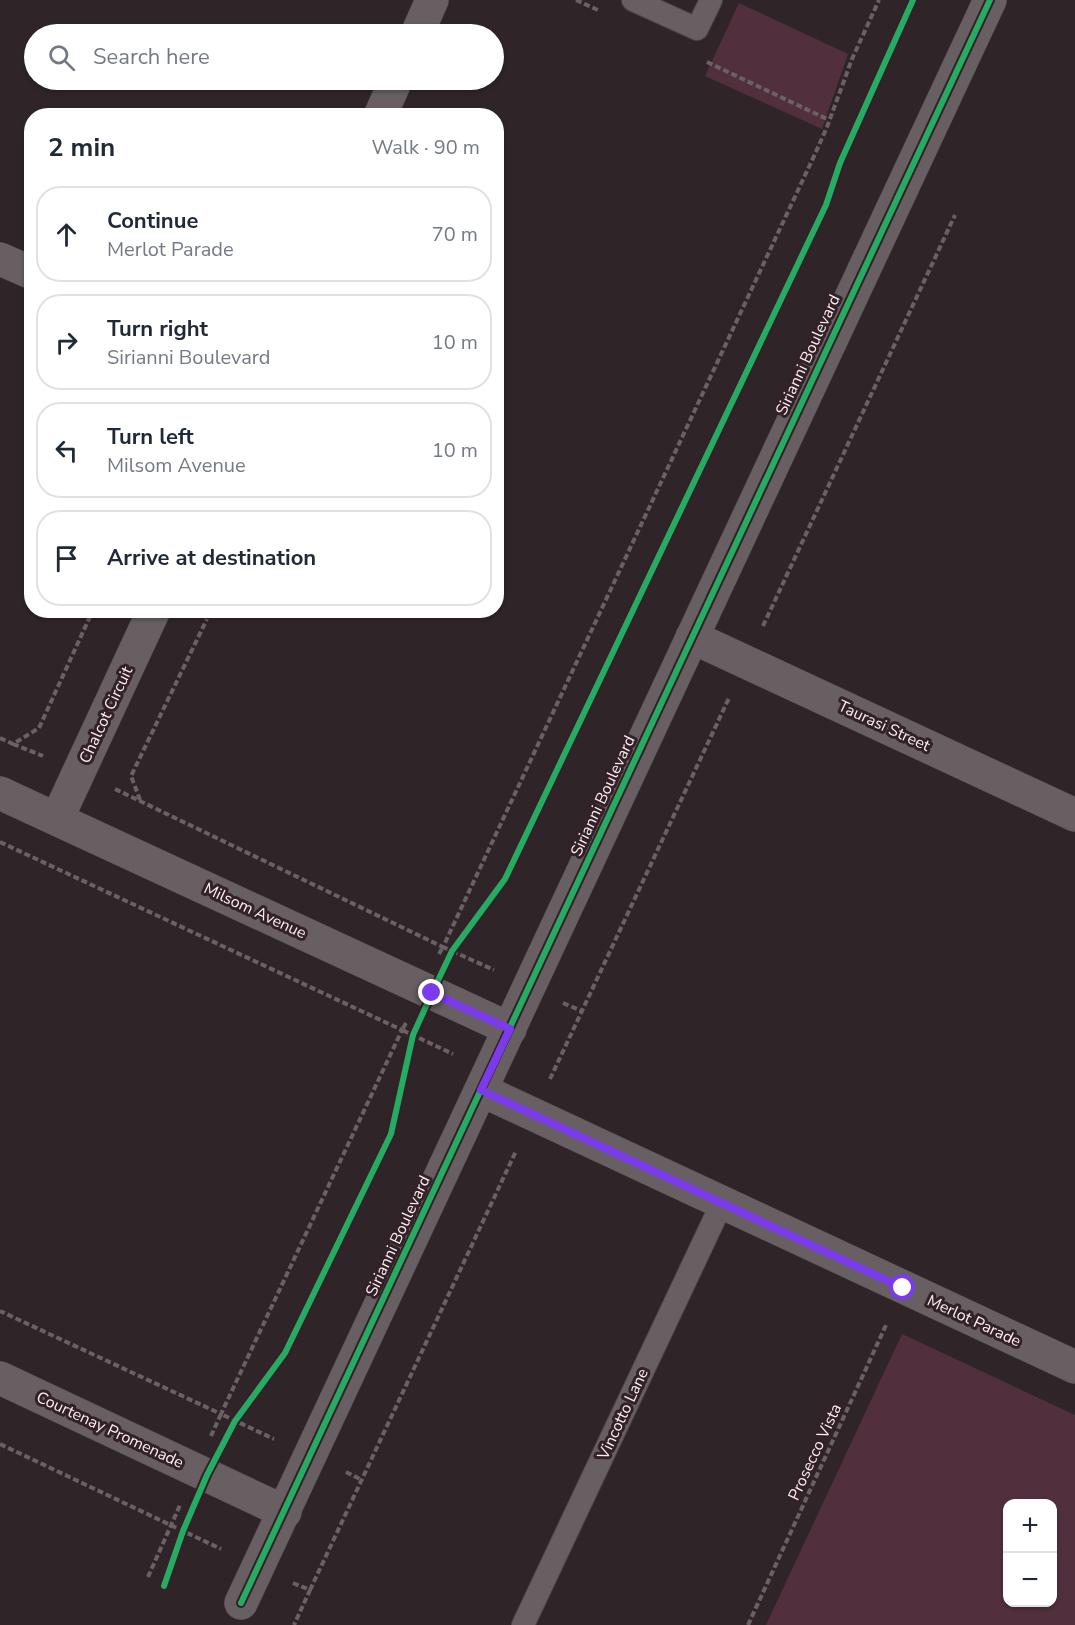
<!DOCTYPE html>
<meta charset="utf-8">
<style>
:root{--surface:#fff;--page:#f2f2f3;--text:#1f2937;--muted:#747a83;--line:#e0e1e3}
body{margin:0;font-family:"Nunito Sans",sans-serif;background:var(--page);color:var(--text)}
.controls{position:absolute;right:18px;bottom:18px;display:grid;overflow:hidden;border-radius:12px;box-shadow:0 2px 4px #0004}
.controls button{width:54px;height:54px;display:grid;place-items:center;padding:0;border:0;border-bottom:2px solid var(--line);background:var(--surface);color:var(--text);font:30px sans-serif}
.stop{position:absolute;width:18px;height:18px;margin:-14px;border:4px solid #7c3aed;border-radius:50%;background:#fff}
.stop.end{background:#7c3aed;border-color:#fff;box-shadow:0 2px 6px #0008}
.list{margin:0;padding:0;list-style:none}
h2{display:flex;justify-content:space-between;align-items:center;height:78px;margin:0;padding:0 24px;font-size:26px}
h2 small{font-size:20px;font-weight:400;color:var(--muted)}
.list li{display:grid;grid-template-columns:39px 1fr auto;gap:18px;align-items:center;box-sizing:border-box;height:96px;margin:0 12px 12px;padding:0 12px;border:2px solid var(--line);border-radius:24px}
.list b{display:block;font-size:22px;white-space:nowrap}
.list p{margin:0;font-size:20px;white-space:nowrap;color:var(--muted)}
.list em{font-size:20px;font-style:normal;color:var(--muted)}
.icon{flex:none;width:33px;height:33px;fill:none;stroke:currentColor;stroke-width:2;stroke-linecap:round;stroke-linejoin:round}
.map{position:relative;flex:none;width:1075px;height:1625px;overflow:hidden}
.search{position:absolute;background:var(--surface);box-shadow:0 2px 4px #0004;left:24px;top:24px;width:480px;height:66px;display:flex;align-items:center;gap:15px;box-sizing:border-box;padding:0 21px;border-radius:33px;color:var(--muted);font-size:22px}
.panel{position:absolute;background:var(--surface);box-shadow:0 2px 4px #0004;left:24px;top:108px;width:480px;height:510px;border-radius:24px}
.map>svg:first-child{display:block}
</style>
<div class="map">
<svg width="1075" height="1625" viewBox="0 0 1075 1625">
<rect width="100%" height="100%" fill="#2f2529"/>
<g fill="#522f3c" fill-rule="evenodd">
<polygon points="739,3 848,54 822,129 705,76"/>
<path d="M 902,1334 L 1075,1415 L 1075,1625 L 766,1625 ZM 1008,1504 L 1052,1504 L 1052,1602 L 1008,1602 Z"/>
</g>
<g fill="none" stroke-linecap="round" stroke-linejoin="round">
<g stroke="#4c4347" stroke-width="24">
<g id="lane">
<polyline points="633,0 697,29 711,0"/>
<polyline points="523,1625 722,1203"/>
</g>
</g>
<g stroke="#4c4347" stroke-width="34">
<g id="street">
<polyline points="417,34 432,0"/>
<polyline points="380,116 396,80"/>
<polyline points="0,259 32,273"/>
<polyline points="692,637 1075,815"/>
<polyline points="0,793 510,1029"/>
<polyline points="57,819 154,610"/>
<polyline points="481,1090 1075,1367"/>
</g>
</g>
<g stroke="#4c4347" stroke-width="34">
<g id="secondary">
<polyline points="0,1378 285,1512"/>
<polyline points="241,1603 990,0"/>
</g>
</g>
<g stroke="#6a6164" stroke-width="4" stroke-dasharray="6 3" stroke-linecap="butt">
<polyline points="576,0 600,11"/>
<polyline points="707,62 829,120"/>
<polyline points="763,626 955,215"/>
<polyline points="0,738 13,744 39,728 93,610"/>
<polyline points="13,744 43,756"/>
<polyline points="115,789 443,947 815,154 827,127 852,59 879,0"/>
<polyline points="140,800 131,776 207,619"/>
<polyline points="0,842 402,1030 221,1414 0,1311"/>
<polyline points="439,954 443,947 494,970"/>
<polyline points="563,1003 582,1011"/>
<polyline points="406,1023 402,1030 453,1054"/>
<polyline points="550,1079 729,698"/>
<polyline points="211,1436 221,1414 274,1439"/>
<polyline points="0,1444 221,1549"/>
<polyline points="346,1472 362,1480"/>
<polyline points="148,1577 180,1505"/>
<polyline points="293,1583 310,1590 294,1625"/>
<polyline points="310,1590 516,1151"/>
<polyline points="748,1625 887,1323"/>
</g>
<use href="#lane" stroke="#675f62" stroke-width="22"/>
<use href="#street" stroke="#675f62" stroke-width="33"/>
<use href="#secondary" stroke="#675f62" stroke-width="33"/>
<g stroke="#332128" stroke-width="10">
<g id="cycleway">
<polyline points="164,1586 183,1531 207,1475 235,1421 285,1353 391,1134 413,1035 432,993 452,951 505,879 826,205 840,163 913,0"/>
<polyline points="241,1603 990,0"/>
</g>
</g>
<use href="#cycleway" stroke="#26ab63" stroke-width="6"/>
</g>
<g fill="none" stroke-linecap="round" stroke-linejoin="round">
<polyline stroke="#7c3aed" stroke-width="8" points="432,993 510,1029 481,1090 903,1288"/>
</g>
<g text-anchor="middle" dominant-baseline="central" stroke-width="6" stroke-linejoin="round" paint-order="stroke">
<g font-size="16" fill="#faedf1" stroke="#332128">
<text transform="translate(808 355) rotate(-65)">Sirianni Boulevard</text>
<text transform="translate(106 715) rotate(-65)">Chalcot Circuit</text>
<text transform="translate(884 726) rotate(25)">Taurasi Street</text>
<text transform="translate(603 796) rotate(-65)">Sirianni Boulevard</text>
<text transform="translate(255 911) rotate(25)">Milsom Avenue</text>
<text transform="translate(398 1236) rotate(-65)">Sirianni Boulevard</text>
<text transform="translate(974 1321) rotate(25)">Merlot Parade</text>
<text transform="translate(623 1414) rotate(-65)">Vincotto Lane</text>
<text transform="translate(110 1430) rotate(25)">Courtenay Promenade</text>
<text transform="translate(815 1452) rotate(-65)">Prosecco Vista</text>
</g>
</g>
</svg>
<div class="controls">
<button>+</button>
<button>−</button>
</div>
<div class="stop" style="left:903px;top:1288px"></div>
<div class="stop end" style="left:432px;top:993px"></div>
<div class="search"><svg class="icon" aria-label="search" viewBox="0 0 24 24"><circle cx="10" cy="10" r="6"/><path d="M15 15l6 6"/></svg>Search here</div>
<section class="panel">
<h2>2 min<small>Walk · 90 m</small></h2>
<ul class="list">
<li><svg class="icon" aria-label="ahead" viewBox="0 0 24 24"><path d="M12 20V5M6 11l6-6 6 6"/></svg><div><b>Continue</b><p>Merlot Parade</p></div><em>70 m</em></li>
<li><svg class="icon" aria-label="right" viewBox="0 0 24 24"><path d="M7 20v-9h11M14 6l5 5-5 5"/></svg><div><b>Turn right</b><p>Sirianni Boulevard</p></div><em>10 m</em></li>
<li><svg class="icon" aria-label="left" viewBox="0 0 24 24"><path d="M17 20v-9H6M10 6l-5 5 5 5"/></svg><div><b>Turn left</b><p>Milsom Avenue</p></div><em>10 m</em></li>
<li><svg class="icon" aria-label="arrive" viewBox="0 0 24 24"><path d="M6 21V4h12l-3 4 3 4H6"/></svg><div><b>Arrive at destination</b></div></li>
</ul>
</section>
</div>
